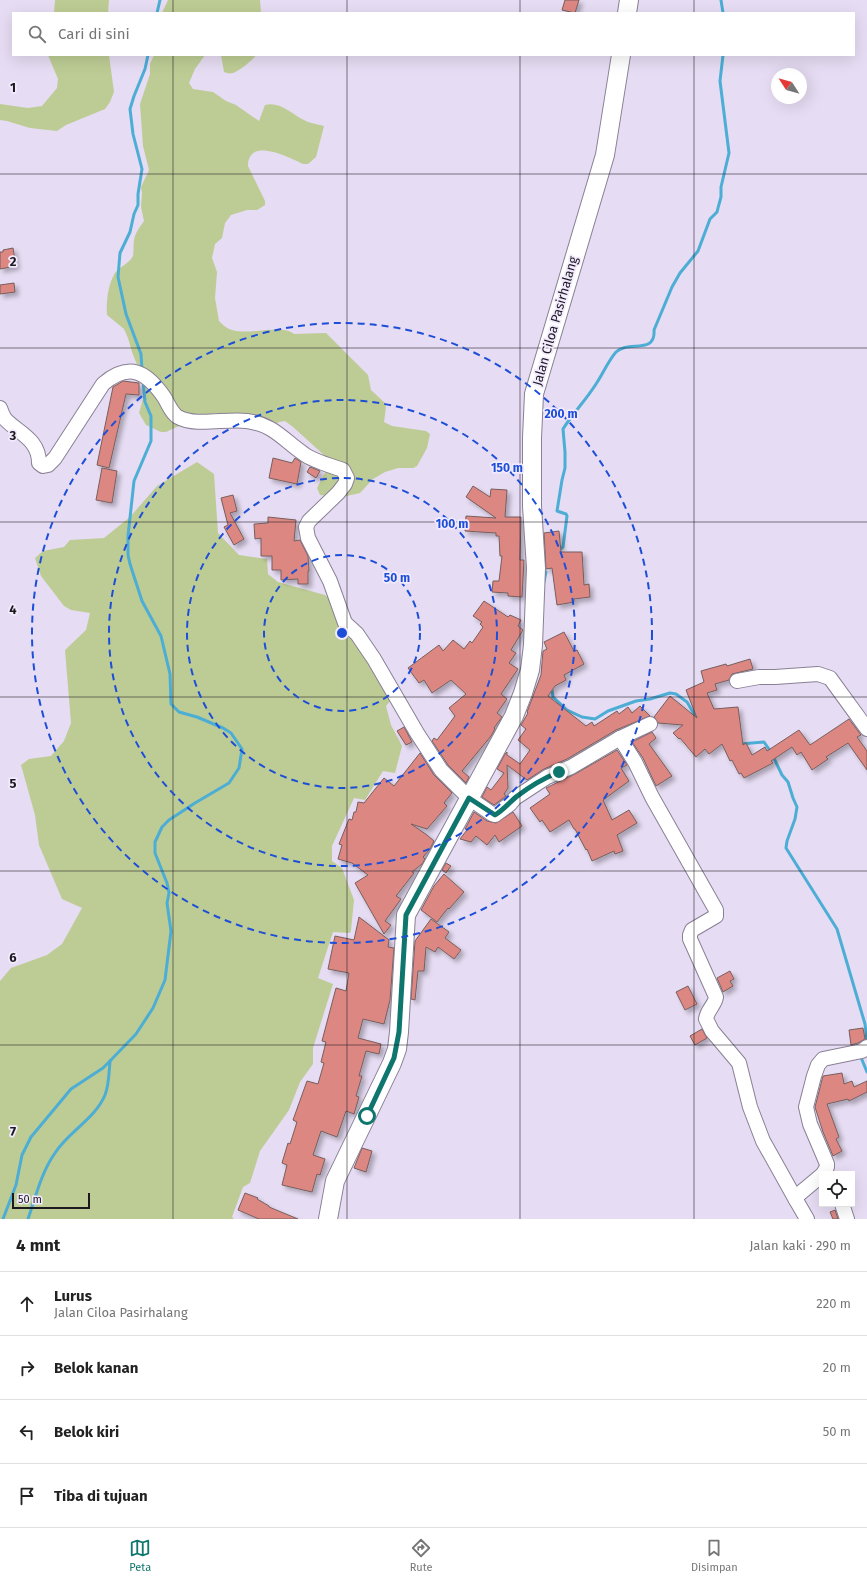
<!DOCTYPE html>
<html lang="id">
<meta charset="utf-8">
<style>
:root{--surface:#fff;--page:#f2f2f2;--text:#222;--muted:#767676;--line:#e0e0e0;--accent:#0f766e}
body{margin:0;font-family:"Fira Sans",sans-serif;background:var(--page);color:var(--text)}
.controls{position:absolute;right:12px;bottom:12px;display:grid;overflow:hidden;border-radius:0px;box-shadow:0 4px 16px #0002}
.controls button{width:36px;height:36px;display:grid;place-items:center;padding:0;border:0;border-bottom:1px solid var(--line);background:var(--surface);color:var(--text);font:20px sans-serif}
.compass{position:absolute;left:771px;top:68px;width:36px;height:36px;border-radius:50%;background:var(--surface);box-shadow:0 4px 16px #0002;rotate:306deg}
.scale{position:absolute;left:12px;bottom:10px;width:78px;box-sizing:border-box;padding-left:4px;border:2px solid #1c1820;border-top:0;font-size:11px;line-height:14px;white-space:nowrap;color:#1c1820;-webkit-text-stroke:3px #f2eafd;paint-order:stroke}
.stop{position:absolute;width:12px;height:12px;margin:-9px;border:3px solid #0f766e;border-radius:50%;background:#fff}
.stop.end{background:#0f766e;border-color:#fff;box-shadow:0 1px 4px #0008}
.list{margin:0;padding:0;list-style:none}
h2{display:flex;justify-content:space-between;align-items:center;height:52px;margin:0;padding:0 16px;font-size:17px}
h2 small{font-size:13px;font-weight:400;color:var(--muted)}
.list li{display:grid;grid-template-columns:26px 1fr auto;gap:12px;align-items:center;box-sizing:border-box;height:64px;padding:0 16px;border-top:1px solid var(--line)}
.list b{display:block;font-size:15px;white-space:nowrap}
.list p{margin:0;font-size:13px;white-space:nowrap;color:var(--muted)}
.list em{font-size:13px;font-style:normal;color:var(--muted)}
.icon{flex:none;width:22px;height:22px;fill:none;stroke:currentColor;stroke-width:2;stroke-linecap:round;stroke-linejoin:round}
.map{position:relative;flex:none;width:867px;height:1219px;overflow:hidden}
.search{position:absolute;background:var(--surface);box-shadow:0 4px 16px #0002;left:12px;right:12px;top:12px;height:44px;display:flex;align-items:center;gap:10px;box-sizing:border-box;padding:0 14px;border-radius:0px;color:var(--muted);font-size:15px}
.sheet{height:308px;background:var(--surface)}
nav{display:flex;justify-content:space-around;align-items:center;box-sizing:border-box;height:56px;border-top:1px solid var(--line);background:var(--surface);font-size:11px;color:var(--muted)}
nav a{display:grid;justify-items:center;gap:2px}
nav .on{color:var(--accent)}
.map>svg:first-child{display:block}
</style>
<div class="map">
<svg width="867" height="1219" viewBox="0 0 867 1219">
<defs>
<filter id="shadow"><feDropShadow dx="3.5" dy="3.5" stdDeviation="2" flood-color="#0004"/></filter>
</defs>
<rect width="100%" height="100%" fill="#e6dcf3"/>
<g fill="#bdcc94">
<polygon points="55,0 109,0 108,13 54,13"/>
<polygon points="168,0 260,0 261,13 162,13"/>
<polygon points="48,55 109,55 114,92 110,102 105,109 66,125 57,131 30,128 7,121 0,120 0,104 28,108 42,106 57,88 58,79"/>
<path d="M 154,55 L 205,55 L 195,69 L 189,83 L 193,89 L 213,92 L 226,101 L 236,105 L 259,121 L 265,105 C 279,101 291,113 302,119 C 308,123 317,124 324,126 L 316,157 L 308,164 L 303,164 C 290,158 248,136 248,166 L 265,201 L 265,205 L 257,210 L 247,210 L 231,215 L 225,223 L 222,238 L 215,244 L 212,258 L 217,272 L 215,298 L 219,321 C 222,324 225,327 229,329 C 248,337 280,323 294,334 L 326,333 L 368,375 L 371,390 L 385,403 L 386,407 L 384,422 L 392,426 L 426,431 L 430,434 L 427,448 L 417,466 L 413,468 L 398,468 L 385,472 L 373,479 L 360,493 L 342,497 L 320,495 L 317,488 L 329,465 L 325,456 L 293,427 L 285,421 L 279,422 L 271,427 L 253,416 L 214,413 L 185,422 L 179,426 L 166,432 L 161,432 L 146,425 L 139,413 L 143,399 L 144,382 L 132,352 L 128,338 L 124,329 L 107,315 C 106,302 108,284 115,273 C 120,266 129,264 133,256 C 134,251 133,245 134,240 C 135,233 140,227 144,221 L 141,207 L 142,193 L 141,187 L 149,170 L 143,146 L 140,104 L 150,74 L 150,64 Z"/>
<path d="M 221,55 L 256,55 C 253,60 239,71 233,73 C 230,74 227,73 224,72 Z"/>
<polygon points="197,462 214,474 218,533 239,555 267,559 268,574 278,582 325,595 335,604 359,641 392,699 386,706 391,725 402,746 395,773 383,771 365,800 354,798 332,846 332,861 342,868 354,900 351,930 350,933 333,932 318,978 333,984 313,1048 313,1064 300,1082 289,1110 260,1151 250,1183 243,1187 232,1217 234,1219 0,1219 0,981 11,968 47,955 62,944 82,908 62,899 39,845 35,815 21,765 29,759 51,756 64,741 71,723 65,650 86,630 90,613 71,610 64,606 41,576 35,558 43,551 64,547 70,540 104,538 130,517 157,486"/>
</g>
<g fill="none" stroke-linecap="round" stroke-linejoin="round">
<g stroke="#4cadd5" stroke-width="3">
<polyline points="721,0 723,13"/>
<polyline points="157,13 160,0"/>
<polyline points="142,370 141,354 126,314 118,277 120,253 130,232 134,214 138,205 138,194 142,169 133,134 130,109 134,96 145,69 148,55"/>
<path d="M 559,550 L 563,547 L 567,516 L 566,514 L 557,511 L 562,480 L 565,468 L 565,452 L 563,429 C 573,413 586,400 596,384 C 603,374 608,361 616,352 C 628,340 656,355 654,330 L 672,287 L 680,273 L 698,251 L 710,219 L 717,212 L 718,208 L 721,197 L 721,187 L 729,153 L 720,81 L 723,55"/>
<polyline points="544,582 546,572"/>
<polyline points="549,689 552,690 553,697 567,710 582,717 595,719 608,711 636,701 650,699 670,693 676,694 687,702 697,719"/>
<polyline points="740,744 764,742 771,752 782,775 788,782 793,798 797,807 795,819 787,841 786,848 837,929 865,1024 867,1041"/>
<polyline points="860,1055 867,1072"/>
<polyline points="3,1219 16,1185 22,1155 31,1137 71,1089 103,1068 110,1061 136,1034 153,1008 165,980 171,931 167,903 169,893 167,883 155,853 155,842 162,827 169,820 195,803 229,783 239,768 242,749 231,733 223,728 197,717 179,712 171,704 170,674 161,636 142,601 130,564 128,555 128,536 134,481 151,441 151,416 145,402 143,380"/>
<path d="M 28,1219 C 36,1196 41,1173 55,1153 C 68,1132 95,1119 105,1095 C 109,1085 109,1072 110,1061"/>
</g>
</g>
<g fill="#dd8783" stroke="#775e5d" filter="url(#shadow)">
<polygon points="565,0 579,0 575,13 562,10"/>
<polygon points="13,248 16,266 0,269 0,252 3,252 3,250"/>
<polygon points="14,283 15,292 0,294 0,285"/>
<polygon points="123,381 139,383 139,395 126,394 109,468 97,465 113,387"/>
<polygon points="273,458 292,463 295,458 301,462 297,484 269,478"/>
<polygon points="310,467 320,471 316,478 307,472"/>
<polygon points="102,468 117,471 112,503 96,500"/>
<polygon points="473,486 490,497 491,489 507,490 505,517 521,517 520,560 524,560 522,597 508,596 508,593 492,592 493,581 499,581 502,556 500,556 499,536 496,536 496,533 465,531 466,516 496,518 466,497"/>
<polygon points="233,495 237,511 230,513 244,539 234,545 224,527 228,525 221,498"/>
<polygon points="268,517 296,520 294,541 300,540 308,556 309,571 308,571 308,584 298,584 298,579 281,580 281,570 272,570 272,556 261,556 261,538 255,539 254,524 268,523"/>
<polygon points="559,531 561,552 582,552 584,585 589,584 590,597 574,599 574,602 557,605 552,568 546,569 544,533"/>
<polygon points="484,601 508,617 510,615 521,620 518,626 523,630 511,650 516,653 509,663 518,669 501,694 507,699 497,713 502,717 494,728 495,729 491,736 462,771 469,777 466,783 448,765 432,741 434,738 437,740 455,716 449,708 466,694 451,680 432,693 424,680 419,683 408,668 439,645 443,651 453,640 464,649 470,641 472,643 483,627 480,624 482,622 473,616"/>
<polygon points="564,632 574,651 577,650 584,664 564,675 566,680 555,686 548,696 586,726 592,722 594,726 617,711 619,714 628,707 632,713 640,706 650,716 616,730 567,759 544,769 527,780 507,765 508,788 504,794 506,796 494,805 482,797 487,787 491,790 504,773 497,769 505,754 507,752 507,755 520,764 530,750 518,740 526,729 521,725 528,713 527,712 541,675 543,651 547,649 544,642"/>
<polygon points="750,659 753,669 732,674 729,680 715,684 717,690 707,693 714,709 738,707 743,745 746,743 752,755 765,747 767,751 799,730 810,745 849,719 861,735 857,737 867,751 867,770 848,743 826,757 828,759 812,770 801,752 797,755 792,747 771,761 773,763 744,778 741,773 739,774 732,760 730,761 722,744 709,754 705,749 696,757 680,738 679,739 673,733 683,725 658,723 654,717 670,696 697,718 686,690 704,682 701,671 726,664 727,666"/>
<polygon points="404,727 412,742 406,745 397,731"/>
<polygon points="652,732 656,738 649,744 672,776 656,786 643,758 632,742"/>
<polygon points="617,750 627,765 621,768 629,781 603,800 612,820 629,810 637,823 617,835 623,851 615,854 614,851 592,861 587,849 586,850 575,829 574,829 569,820 550,832 542,820 540,822 530,808 550,794 546,788 575,774"/>
<polygon points="420,753 434,775 452,793 444,803 447,806 427,829 411,824 427,835 434,841 430,849 423,857 425,859 422,864 412,872 414,873 396,896 401,899 385,921 391,925 384,934 355,883 368,875 352,863 338,859 342,845 339,844 349,819 352,820 354,812 356,812 358,802 364,803 384,778 394,786"/>
<polygon points="474,812 487,821 496,823 513,812 522,826 499,842 495,835 487,845 476,836 471,842 460,839 467,830 465,829"/>
<polygon points="446,863 451,866 446,873 442,870"/>
<polygon points="444,874 464,892 449,909 448,908 437,922 421,910 434,886"/>
<polygon points="359,917 389,940 388,947 394,948 390,1000 384,1024 363,1019 358,1038 381,1044 379,1054 366,1051 359,1076 362,1076 356,1096 359,1097 354,1114 346,1111 337,1137 321,1131 313,1155 325,1159 320,1175 317,1174 312,1192 282,1185 287,1165 282,1163 288,1143 290,1144 297,1122 293,1120 307,1081 318,1084 324,1063 321,1062 326,1042 322,1041 336,988 346,991 349,973 328,969 335,936 354,940"/>
<polygon points="431,919 449,932 445,938 461,950 454,959 438,947 435,952 426,947 424,971 418,971 415,1000 411,999 415,941"/>
<polygon points="730,971 734,979 730,981 733,986 723,992 717,978"/>
<polygon points="688,986 697,1004 685,1010 676,992"/>
<polygon points="863,1028 865,1039 858,1043 851,1045 849,1030"/>
<polygon points="702,1029 707,1038 695,1045 690,1036"/>
<polygon points="842,1073 844,1084 852,1081 854,1087 867,1081 867,1092 849,1101 848,1099 827,1104 839,1137 836,1139 842,1151 833,1156 823,1132 815,1107 823,1076"/>
<polygon points="362,1148 372,1151 366,1172 354,1168"/>
<polygon points="245,1193 258,1198 257,1199 269,1206 269,1207 298,1219 259,1219 238,1210"/>
<polygon points="835,1210 838,1219 833,1219 830,1212"/>
</g>
<g fill="none" stroke-linecap="round" stroke-linejoin="round">
<g stroke="#898095" stroke-width="16">
<g id="minor">
<path d="M 0,408 C 1,411 3,416 5,419 C 18,433 39,439 39,463 L 43,466 L 48,465 L 55,458 L 103,384 C 129,362 146,371 164,397 C 168,403 171,413 178,417 C 196,427 227,418 247,421 C 275,425 283,440 304,454 C 313,461 332,466 343,470 L 347,478 L 345,484 L 338,493 L 309,521 L 306,527 L 308,538 L 330,581 L 345,623 L 357,634 L 374,659 L 417,733 L 441,770 L 469,798 L 492,814 L 495,815 L 510,804 L 515,798 L 547,777 L 571,767 L 620,738 L 650,724"/>
<polyline points="737,681 759,677 775,677 818,674 830,678 867,729"/>
<path d="M 620,738 L 635,762 L 652,797 L 716,910 L 716,916 L 692,930 L 690,935 L 690,939 L 716,997 C 715,1005 707,1010 706,1019 L 712,1031 L 739,1063 L 750,1107 L 763,1141 L 796,1200"/>
<polyline points="823,1174 827,1167 827,1164 810,1124 806,1107 814,1076 818,1065 823,1059 862,1051 867,1047"/>
<polyline points="842,1204 847,1219"/>
<polyline points="807,1219 796,1200 798,1195 822,1175"/>
</g>
</g>
<g stroke="#898095" stroke-width="20">
<g id="major">
<polyline points="627,13 629,0"/>
<polyline points="328,1219 335,1181 392,1063 397,1049 399,1032 406,915 514,716 523,693 530,670 533,645 536,568 532,506 532,438 534,394 605,155 621,55"/>
</g>
</g>
<use href="#minor" stroke="#fff" stroke-width="14"/>
<use href="#major" stroke="#fff" stroke-width="18"/>
</g>
<g fill="none" stroke-linecap="round" stroke-linejoin="round">
<path stroke="#0f766e" stroke-width="5" d="M 367,1116 L 394,1058 L 399,1032 L 406,915 L 469,798 L 495,815 C 503,810 509,803 516,797 C 529,787 544,778 559,772"/>
</g>
<path fill="none" stroke="#1c1820" stroke-width="1" stroke-opacity="0.55" d="M 173,0 L 173,13M 347,0 L 347,13M 520,0 L 520,13M 694,0 L 694,13M 173,55 L 173,1219M 347,55 L 347,1219M 520,55 L 520,1219M 694,55 L 694,1219M 0,174 L 867,174M 0,348 L 867,348M 0,522 L 867,522M 0,697 L 867,697M 0,871 L 867,871M 0,1045 L 867,1045"/>
<g fill="none" stroke="#1d4ed8" stroke-width="2" stroke-dasharray="7 5">
<circle cx="342" cy="633" r="78"/>
<circle cx="342" cy="633" r="155"/>
<circle cx="342" cy="633" r="233"/>
<circle cx="342" cy="633" r="310"/>
</g>
<g text-anchor="middle" dominant-baseline="central" stroke-width="3.5" stroke-linejoin="round" paint-order="stroke">
<g font-size="13" fill="#1c1820" stroke="#f2eafd">
<text transform="translate(555 321) rotate(-74)">Jalan Ciloa Pasirhalang</text>
</g>
</g>
<g font-size="13" text-anchor="middle" font-weight="bold" fill="#1c1820" stroke="#f2eafd" stroke-width="3.5" stroke-linejoin="round" paint-order="stroke">
<text x="13" y="92">1</text>
<text x="13" y="266">2</text>
<text x="13" y="440">3</text>
<text x="13" y="614">4</text>
<text x="13" y="788">5</text>
<text x="13" y="962">6</text>
<text x="13" y="1136">7</text>
</g>
<circle cx="342" cy="633" r="6" fill="#1d4ed8" stroke="#f2eafd" stroke-width="2"/>
<g font-size="12" text-anchor="middle" font-weight="bold" fill="#1d4ed8" stroke="#f2eafd" stroke-width="3.5" stroke-linejoin="round" paint-order="stroke">
<text x="561" y="418">200 m</text>
<text x="507" y="472">150 m</text>
<text x="452" y="528">100 m</text>
<text x="397" y="582">50 m</text>
</g>
</svg>
<div class="controls">
<button><svg class="icon" aria-label="locate" viewBox="0 0 24 24"><circle cx="12" cy="12" r="6"/><path d="M12 2v4M12 18v4M2 12h4M18 12h4"/></svg></button>
</div>
<svg class="compass" viewBox="-18 -18 36 36"><path d="M0-13l5 13h-10z" fill="#e53935"/><path d="M0 13l5-13h-10z" fill="#767676"/></svg>
<div class="scale">50 m</div>
<div class="stop" style="left:367px;top:1116px"></div>
<div class="stop end" style="left:559px;top:772px"></div>
<div class="search"><svg class="icon" aria-label="search" viewBox="0 0 24 24"><circle cx="10" cy="10" r="6"/><path d="M15 15l6 6"/></svg>Cari di sini</div>
</div>
<section class="sheet">
<h2>4 mnt<small>Jalan kaki · 290 m</small></h2>
<ul class="list">
<li><svg class="icon" aria-label="ahead" viewBox="0 0 24 24"><path d="M12 20V5M6 11l6-6 6 6"/></svg><div><b>Lurus</b><p>Jalan Ciloa Pasirhalang</p></div><em>220 m</em></li>
<li><svg class="icon" aria-label="right" viewBox="0 0 24 24"><path d="M7 20v-9h11M14 6l5 5-5 5"/></svg><div><b>Belok kanan</b></div><em>20 m</em></li>
<li><svg class="icon" aria-label="left" viewBox="0 0 24 24"><path d="M17 20v-9H6M10 6l-5 5 5 5"/></svg><div><b>Belok kiri</b></div><em>50 m</em></li>
<li><svg class="icon" aria-label="arrive" viewBox="0 0 24 24"><path d="M6 21V4h12l-3 4 3 4H6"/></svg><div><b>Tiba di tujuan</b></div></li>
</ul>
</section>
<nav>
<a class="on"><svg class="icon" aria-label="map" viewBox="0 0 24 24"><path d="M3 6l6-2 6 2 6-2v14l-6 2-6-2-6 2zM9 4v14M15 6v14"/></svg>Peta</a>
<a><svg class="icon" aria-label="directions" viewBox="0 0 24 24"><path d="M12 3l9 9-9 9-9-9zM9 14v-3h6M13 9l2 2-2 2"/></svg>Rute</a>
<a><svg class="icon" aria-label="saved" viewBox="0 0 24 24"><path d="M7 4h10v16l-5-4-5 4z"/></svg>Disimpan</a>
</nav>
